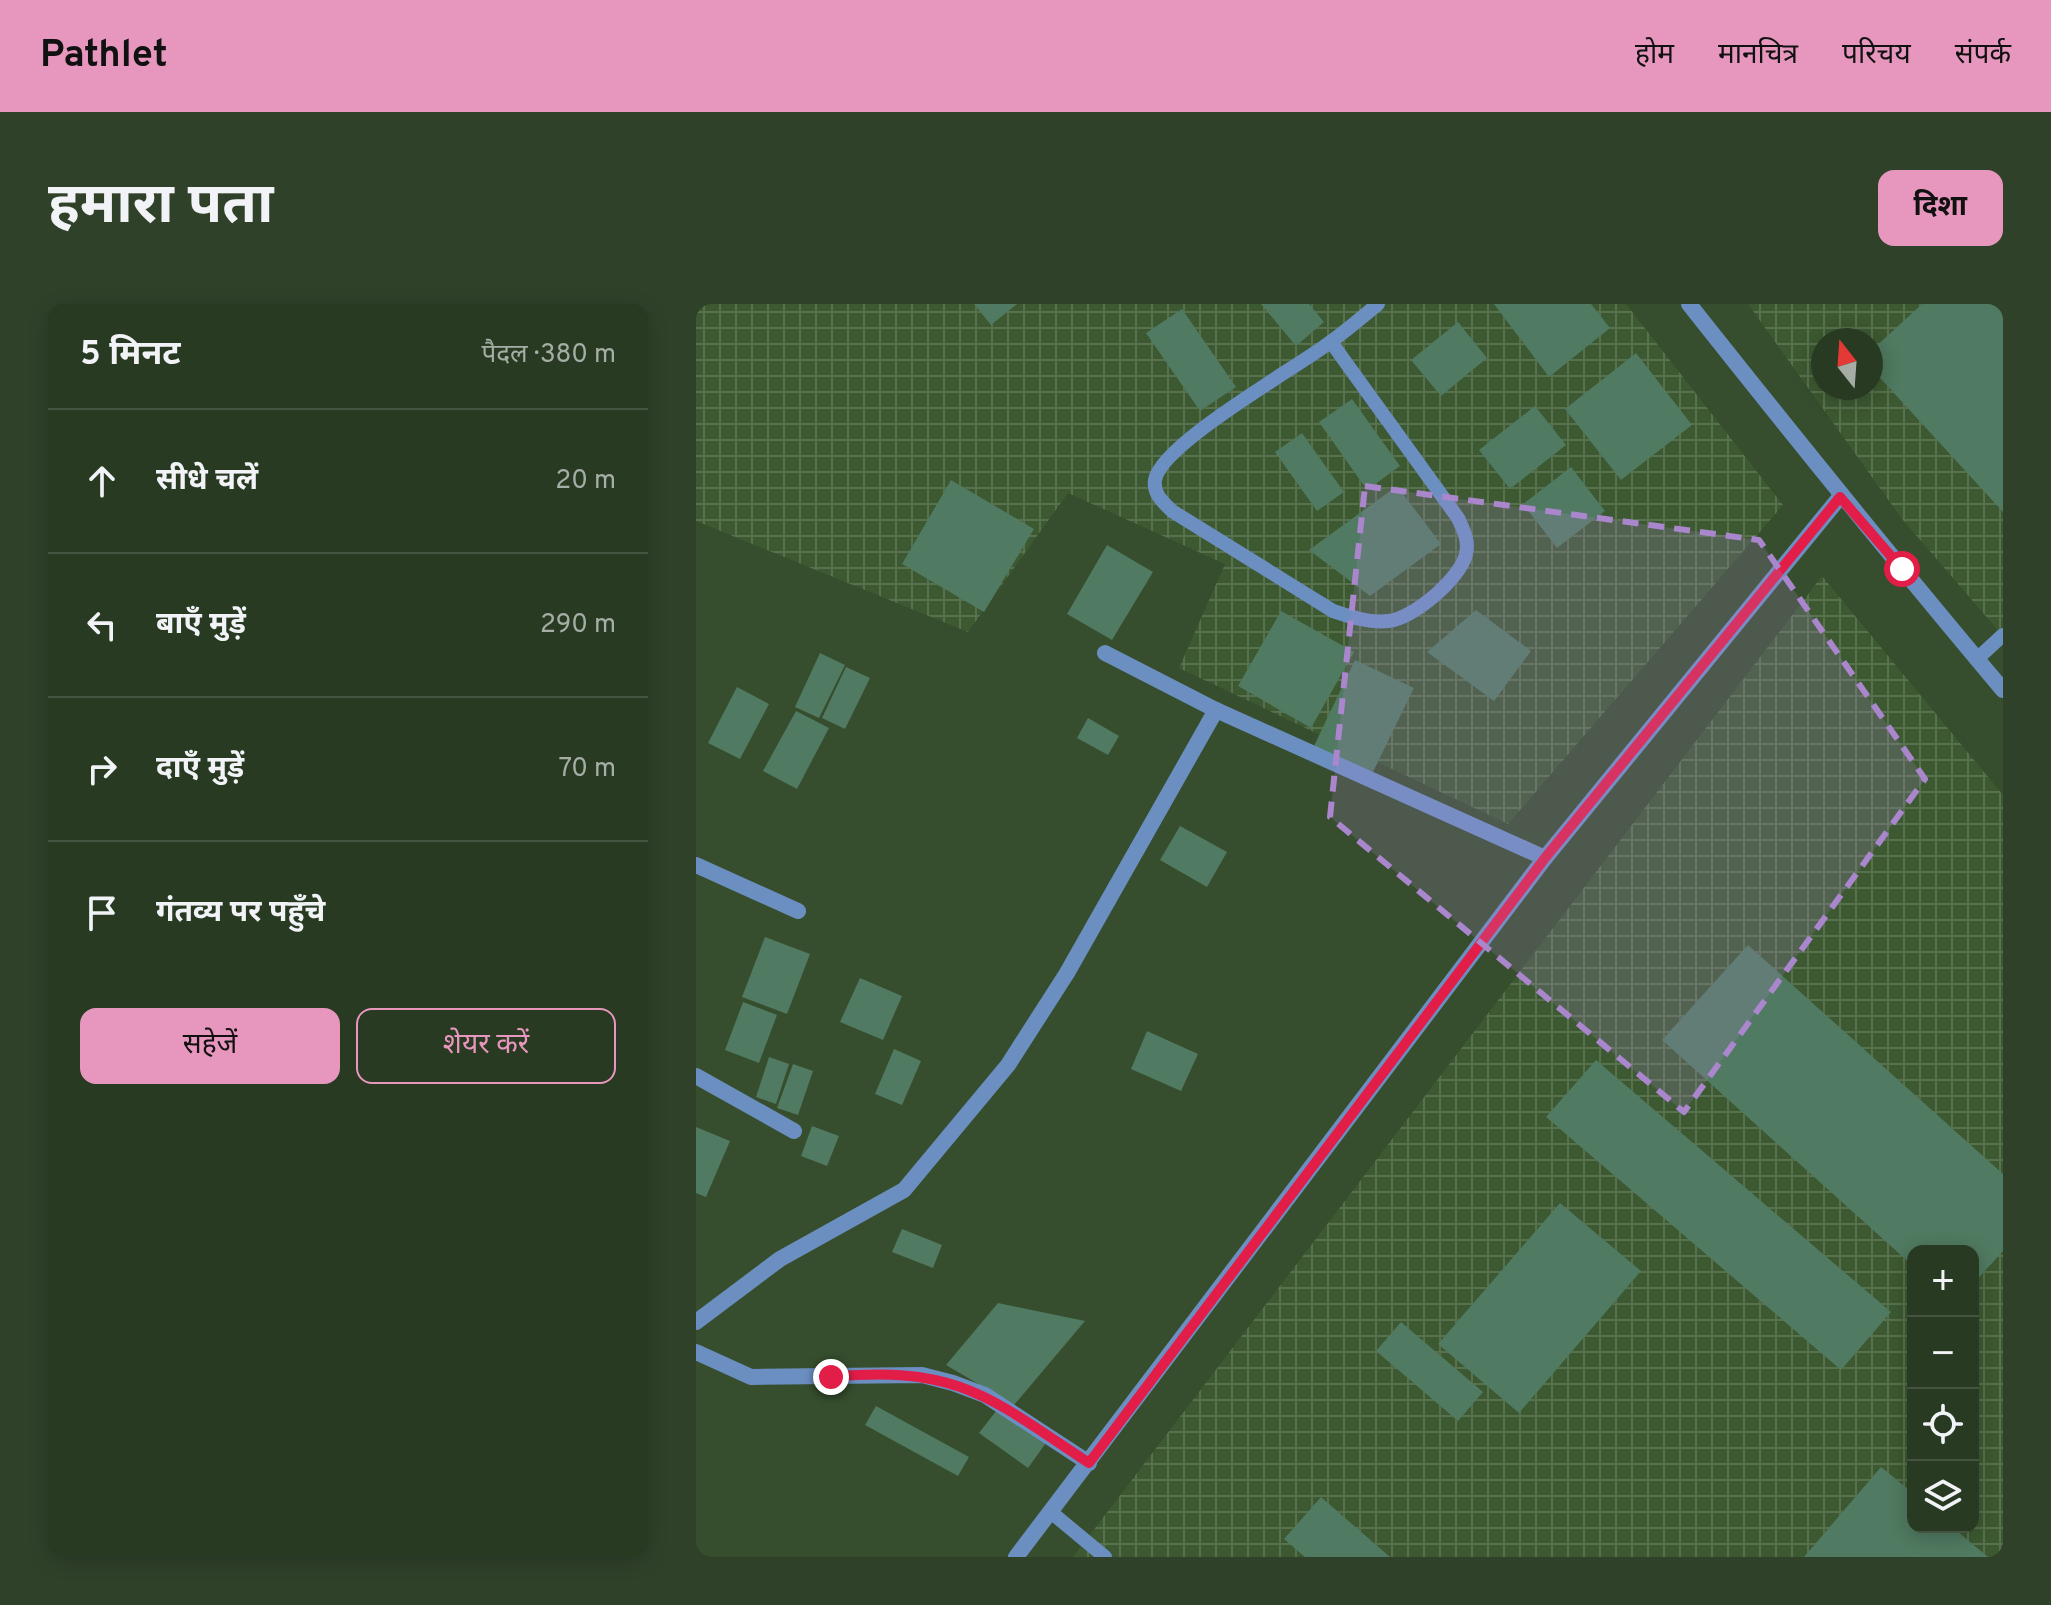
<!DOCTYPE html>
<html lang="hi">
<meta charset="utf-8">
<style>
:root{--surface:#283a22;--page:#30412a;--text:#f1f3f6;--muted:#a5ada5;--line:#445440;--accent:#e797bd}
body{margin:0;font-family:Overpass,"Noto Sans Devanagari",sans-serif;background:var(--page);color:var(--text)}
.controls{position:absolute;right:24px;bottom:24px;display:grid;overflow:hidden;border-radius:16px;box-shadow:0 4px 20px #0003}
.controls button{width:72px;height:72px;display:grid;place-items:center;padding:0;border:0;border-bottom:2px solid var(--line);background:var(--surface);color:var(--text);font:40px sans-serif}
.compass{position:absolute;left:1115px;top:24px;width:72px;height:72px;border-radius:50%;background:var(--surface);box-shadow:0 4px 20px #0003;rotate:343deg}
.stop{position:absolute;width:24px;height:24px;margin:-18px;border:6px solid #e11d48;border-radius:50%;background:#fff}
.stop.end{background:#e11d48;border-color:#fff;box-shadow:0 2px 8px #0008}
.list{margin:0;padding:0;list-style:none}
h2{display:flex;justify-content:space-between;align-items:center;height:104px;margin:0;padding:0 32px;font-size:34px}
h2 small{font-size:26px;font-weight:400;color:var(--muted)}
.list li{display:grid;grid-template-columns:52px 1fr auto;gap:24px;align-items:center;box-sizing:border-box;height:144px;padding:0 32px;border-top:2px solid var(--line)}
.list b{display:block;font-size:30px;white-space:nowrap}
.list em{font-size:26px;font-style:normal;color:var(--muted)}
.actions{display:flex;gap:16px;padding:24px 32px}
.actions a{flex:1;padding:18px 0;border:2px solid var(--accent);border-radius:16px;text-align:center;font-size:28px;color:var(--accent)}
.actions .main{background:var(--accent);color:#111}
.icon{flex:none;width:44px;height:44px;fill:none;stroke:currentColor;stroke-width:2;stroke-linecap:round;stroke-linejoin:round}
.map{position:relative;flex:none;width:1307px;height:1253px;overflow:hidden;border-radius:16px}
header{display:flex;align-items:center;gap:48px;box-sizing:border-box;height:112px;padding:0 40px;background:var(--accent);color:#111}
header strong{font-size:38px}
nav{display:flex;gap:44px;margin-inline-start:auto;font-size:28px}
.intro{display:flex;align-items:center;justify-content:space-between;box-sizing:border-box;height:192px;padding:0 48px}
h1{margin:0;font-size:56px}
.button{padding:20px 36px;border-radius:16px;background:var(--accent);color:#111;font-size:28px;font-weight:700}
main{display:flex;gap:48px;padding:0 48px}
aside{flex:1;background:var(--surface);border-radius:16px;box-shadow:0 4px 20px #0003}
.map>svg:first-child{display:block}
</style>
<header>
<strong>Pathlet</strong>
<nav><a>होम</a><a>मानचित्र</a><a>परिचय</a><a>संपर्क</a></nav>
</header>
<div class="intro"><h1>हमारा पता</h1><a class="button">दिशा</a></div>
<main>
<aside>
<h2>5 मिनट<small>पैदल · 380 m</small></h2>
<ul class="list">
<li><svg class="icon" aria-label="ahead" viewBox="0 0 24 24"><path d="M12 20V5M6 11l6-6 6 6"/></svg><div><b>सीधे चलें</b></div><em>20 m</em></li>
<li><svg class="icon" aria-label="left" viewBox="0 0 24 24"><path d="M17 20v-9H6M10 6l-5 5 5 5"/></svg><div><b>बाएँ मुड़ें</b></div><em>290 m</em></li>
<li><svg class="icon" aria-label="right" viewBox="0 0 24 24"><path d="M7 20v-9h11M14 6l5 5-5 5"/></svg><div><b>दाएँ मुड़ें</b></div><em>70 m</em></li>
<li><svg class="icon" aria-label="arrive" viewBox="0 0 24 24"><path d="M6 21V4h12l-3 4 3 4H6"/></svg><div><b>गंतव्य पर पहुँचे</b></div></li>
</ul>
<div class="actions"><a class="main">सहेजें</a><a>शेयर करें</a></div>
</aside>
<div class="map">
<svg width="1307" height="1253" viewBox="0 0 1307 1253">
<defs>
<pattern id="industrial-grid" width="8" height="8" patternUnits="userSpaceOnUse" patternTransform="scale(2)"><rect width="8" height="8" fill="#3c5931"/><path d="M0 4h8M4 0v8" fill="none" stroke="#58714e"/></pattern>
</defs>
<rect width="100%" height="100%" fill="#364e2d"/>
<g fill="url(#industrial-grid)" fill-rule="evenodd">
<polygon points="0,0 930,0 1087,201 812,520 483,364 529,260 372,189 272,328 0,217"/>
<path d="M 1052,0 L 1307,0 L 1307,332 L 1206,215 ZM 1127,36 L 1175,36 L 1175,84 L 1127,84 Z"/>
<path d="M 1126,272 L 1307,491 L 1307,1253 L 377,1253 ZM 1217,947 L 1277,947 L 1277,1223 L 1217,1223 Z"/>
</g>
<g fill="#507a61">
<polygon points="278,0 321,0 295,21"/>
<polygon points="565,0 613,0 628,18 600,42"/>
<polygon points="798,0 895,0 914,24 853,73"/>
<polygon points="1226,0 1307,0 1307,208 1175,64 1175,47"/>
<polygon points="486,5 540,83 504,107 450,29"/>
<polygon points="762,18 791,54 745,92 715,56"/>
<polygon points="940,49 996,121 925,176 869,105"/>
<polygon points="656,95 704,162 671,186 623,118"/>
<polygon points="839,102 870,141 814,185 783,146"/>
<polygon points="606,129 648,188 621,207 579,148"/>
<polygon points="875,163 909,207 861,244 827,200"/>
<polygon points="255,176 338,225 288,308 206,260"/>
<polygon points="701,182 745,240 674,292 613,246"/>
<polygon points="411,241 457,268 416,336 371,310"/>
<polygon points="780,306 835,347 798,397 731,348"/>
<polygon points="585,307 658,348 615,424 542,382"/>
<polygon points="124,349 149,361 123,414 99,403"/>
<polygon points="659,356 718,384 676,470 618,442"/>
<polygon points="150,363 174,374 149,425 126,414"/>
<polygon points="41,383 73,400 44,455 12,439"/>
<polygon points="100,407 133,424 101,485 67,467"/>
<polygon points="392,414 423,432 412,451 381,434"/>
<polygon points="484,522 531,548 511,583 464,556"/>
<polygon points="69,633 114,650 91,710 46,693"/>
<polygon points="1052,641 1307,870 1307,947 1277,980 1277,947 1217,947 1217,962 966,736"/>
<polygon points="164,674 206,692 187,736 144,718"/>
<polygon points="47,698 81,711 63,759 29,746"/>
<polygon points="451,727 502,750 485,787 435,765"/>
<polygon points="198,745 225,757 206,801 179,790"/>
<polygon points="73,753 93,760 80,800 60,793"/>
<polygon points="900,756 1195,1008 1145,1066 850,813"/>
<polygon points="97,760 117,767 102,811 81,804"/>
<polygon points="116,822 143,832 131,862 105,852"/>
<polygon points="0,823 34,837 10,893 0,889"/>
<polygon points="864,899 945,967 823,1109 742,1040"/>
<polygon points="206,925 246,941 237,964 196,948"/>
<polygon points="302,999 389,1017 318,1101 250,1061"/>
<polygon points="705,1018 787,1088 762,1117 680,1047"/>
<polygon points="180,1102 273,1153 262,1172 169,1121"/>
<polygon points="304,1102 352,1136 332,1164 283,1129"/>
<polygon points="1185,1163 1217,1189 1217,1223 1256,1223 1292,1253 1108,1253"/>
<polygon points="625,1193 694,1253 609,1253 588,1235"/>
</g>
<g fill="none" stroke-linecap="round" stroke-linejoin="round">
<g stroke="#6c8fc2" stroke-width="14">
<path d="M 635,38 L 762,214 C 768,227 773,236 770,250 C 765,274 717,315 692,317 C 673,319 655,313 637,307 L 476,207 C 467,198 457,190 459,176 C 465,140 600,64 633,39 C 650,27 666,13 682,0"/>
<polyline points="1281,355 1307,331"/>
<polyline points="356,1209 409,1253"/>
</g>
<g stroke="#6c8fc2" stroke-width="16">
<polyline points="409,349 520,406 849,554"/>
<polyline points="0,561 102,607"/>
<polyline points="0,772 98,827"/>
<polyline points="0,1018 84,955 208,886 312,761 371,669 520,406"/>
<polyline points="0,1048 55,1073 226,1071 257,1079 289,1091 393,1159"/>
</g>
<g stroke="#6c8fc2" stroke-width="16">
<path d="M 993,0 C 1096,130 1200,259 1307,386"/>
<polyline points="320,1253 849,554 1144,193"/>
</g>
</g>
<g fill="none" stroke-linecap="round" stroke-linejoin="round">
<path stroke="#e11d48" stroke-width="10" d="M 135,1073 C 262,1061 293,1093 393,1159 L 849,554 L 1144,193 L 1206,265"/>
</g>
<path fill="#aa86cd" fill-opacity="0.2" stroke="#aa86cd" stroke-width="6" stroke-dasharray="16 10" stroke-linejoin="round" d="M 669,182 L 1063,236 L 1229,475 L 988,808 L 634,513 Z"/>
</svg>
<div class="controls">
<button>+</button>
<button>−</button>
<button><svg class="icon" aria-label="locate" viewBox="0 0 24 24"><circle cx="12" cy="12" r="6"/><path d="M12 2v4M12 18v4M2 12h4M18 12h4"/></svg></button>
<button><svg class="icon" aria-label="layers" viewBox="0 0 24 24"><path d="M12 4l9 5-9 5-9-5zM3 14l9 5 9-5"/></svg></button>
</div>
<svg class="compass" viewBox="-18 -18 36 36"><path d="M0-13l5 13h-10z" fill="#e53935"/><path d="M0 13l5-13h-10z" fill="#a5ada5"/></svg>
<div class="stop" style="left:1206px;top:265px"></div>
<div class="stop end" style="left:135px;top:1073px"></div>
</div>
</main>
